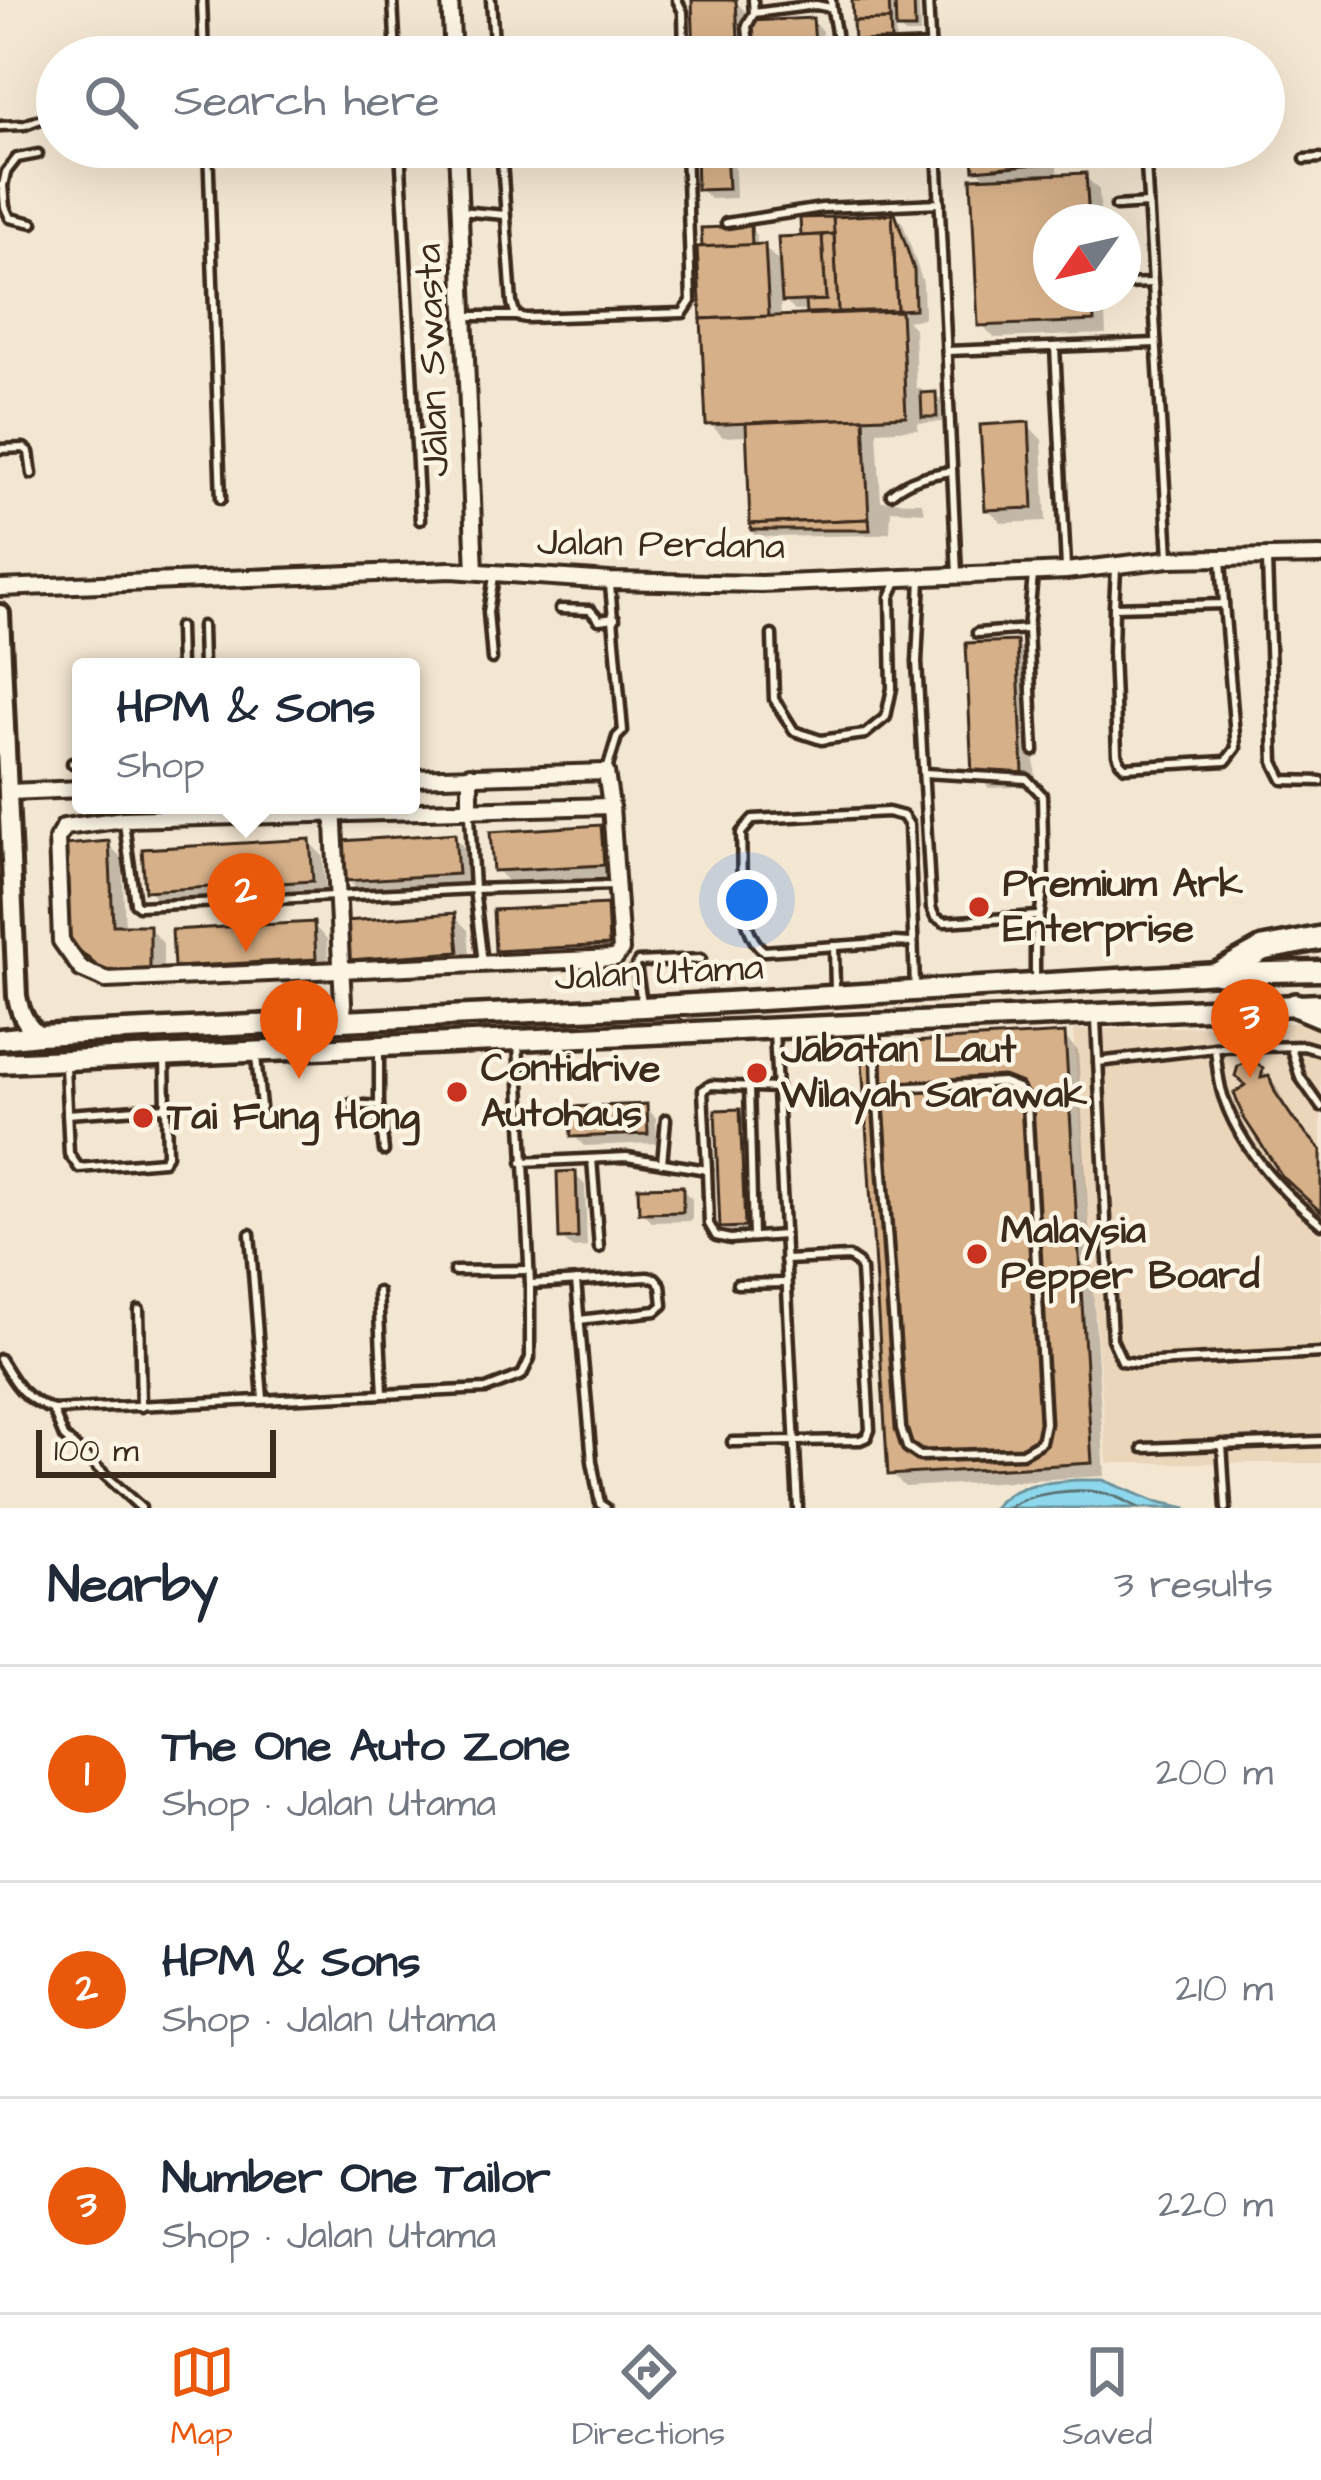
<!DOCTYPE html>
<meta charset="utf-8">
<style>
:root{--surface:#fff;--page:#f6f6f7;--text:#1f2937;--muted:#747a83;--line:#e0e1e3;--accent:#ea580c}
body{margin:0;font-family:"Architects Daughter",sans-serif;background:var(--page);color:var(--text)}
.compass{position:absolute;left:1033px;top:204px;width:108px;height:108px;border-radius:50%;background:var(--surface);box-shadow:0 12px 48px #0002;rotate:236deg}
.scale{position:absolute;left:36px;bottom:30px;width:240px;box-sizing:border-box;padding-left:12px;border:6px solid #3b2a1e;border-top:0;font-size:33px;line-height:42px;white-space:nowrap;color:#3b2a1e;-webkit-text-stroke:9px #fcf5e5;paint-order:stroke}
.you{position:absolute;left:747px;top:900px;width:42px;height:42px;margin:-30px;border:9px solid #fff;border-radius:50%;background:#1a73e8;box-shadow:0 0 0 18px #1a73e833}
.badge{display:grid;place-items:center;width:78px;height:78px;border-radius:50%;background:var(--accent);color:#fff;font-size:39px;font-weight:700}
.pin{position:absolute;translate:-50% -99px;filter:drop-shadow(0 3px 6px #0008)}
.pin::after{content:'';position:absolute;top:63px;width:42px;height:36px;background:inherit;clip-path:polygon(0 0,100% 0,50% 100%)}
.popup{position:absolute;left:72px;top:658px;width:348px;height:156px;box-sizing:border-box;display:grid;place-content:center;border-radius:12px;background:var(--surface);filter:drop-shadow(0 3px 9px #0005);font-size:39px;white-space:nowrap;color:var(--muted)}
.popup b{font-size:45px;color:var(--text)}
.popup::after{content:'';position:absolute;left:50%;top:100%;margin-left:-24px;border:24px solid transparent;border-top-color:var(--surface)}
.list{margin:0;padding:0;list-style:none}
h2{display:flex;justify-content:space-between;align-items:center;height:156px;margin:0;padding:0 48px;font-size:51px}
h2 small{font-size:39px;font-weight:400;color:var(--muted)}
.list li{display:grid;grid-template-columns:78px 1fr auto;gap:36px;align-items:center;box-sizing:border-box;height:216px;padding:0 48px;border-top:3px solid var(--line)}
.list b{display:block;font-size:45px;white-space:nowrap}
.list p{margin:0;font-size:39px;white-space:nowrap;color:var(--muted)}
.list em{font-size:39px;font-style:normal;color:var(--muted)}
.icon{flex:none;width:66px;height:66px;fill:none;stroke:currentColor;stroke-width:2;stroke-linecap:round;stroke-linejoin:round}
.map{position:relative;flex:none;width:1321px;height:1508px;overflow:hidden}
.search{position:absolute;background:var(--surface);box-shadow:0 12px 48px #0002;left:36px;right:36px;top:36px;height:132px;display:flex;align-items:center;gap:30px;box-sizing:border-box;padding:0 42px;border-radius:66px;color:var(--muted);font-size:45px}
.sheet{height:804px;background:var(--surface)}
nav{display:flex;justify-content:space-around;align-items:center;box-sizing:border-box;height:168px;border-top:3px solid var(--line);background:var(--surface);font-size:33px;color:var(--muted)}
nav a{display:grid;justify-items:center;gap:6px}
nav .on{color:var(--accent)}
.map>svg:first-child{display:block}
</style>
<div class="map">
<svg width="1321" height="1508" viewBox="0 0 1321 1508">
<rect width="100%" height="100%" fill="#f4e7d2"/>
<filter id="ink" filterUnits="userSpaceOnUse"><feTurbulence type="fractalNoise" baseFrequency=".00833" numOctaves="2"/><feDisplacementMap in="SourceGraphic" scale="24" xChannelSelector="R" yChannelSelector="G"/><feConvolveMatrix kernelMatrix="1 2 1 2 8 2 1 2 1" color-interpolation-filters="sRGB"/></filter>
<g filter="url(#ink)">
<polygon fill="#ebd6bc" points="1321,1022 1321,1463 1107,1463 1073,1030"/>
<path fill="#8dd8ed" stroke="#6c929a" stroke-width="3" d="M 1076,1480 L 1103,1480 L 1154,1501 L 1187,1508 L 993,1508 C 1015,1482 1044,1483 1076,1480 Z"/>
<g fill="#0003" fill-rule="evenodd">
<polygon points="855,0 919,0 920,34 905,34 900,29 895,29 896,45 863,46 857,40"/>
<polygon points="735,1 749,15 749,25 812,21 822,31 824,57 697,57"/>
<polygon points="699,147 734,147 736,198 710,199 700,189"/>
<polygon points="779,147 871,147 872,157 792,160"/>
<polygon points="975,147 1055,147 1058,178 1085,176 1099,190 1101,222 1051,222 1051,294 1104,294 1106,334 995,338 981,324 989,181 977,169"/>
<path d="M 895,215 L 903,223 L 923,283 L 924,318 L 907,321 L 914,328 L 916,387 L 922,390 L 922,397 L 935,395 L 941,401 L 942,422 L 918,423 L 918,429 L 877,431 L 881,501 L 922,502 L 924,512 L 891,510 L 890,532 L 875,535 L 768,537 L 755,535 L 749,529 L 754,527 L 749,436 L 723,437 L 709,423 L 701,250 L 750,229 L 756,235 L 757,248 L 764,247 L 783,266 L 808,238 L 804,234 ZM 780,296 L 795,311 L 807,310 L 814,318 L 781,319 Z"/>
<polygon points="1028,425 1042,440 1046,521 1002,523 988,509"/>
<polygon points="1016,644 1030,658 1036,786 989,788 975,773"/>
<polygon points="600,828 614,842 617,878 510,884 496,870"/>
<polygon points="454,837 468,851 471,887 362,894 348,880"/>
<polygon points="309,842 323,856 326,895 162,904 148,890"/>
<polygon points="108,844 122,858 125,928 149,928 163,943 163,984 122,986 88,956"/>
<polygon points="605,907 620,921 622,959 512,964 498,950"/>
<polygon points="454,916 468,930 471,965 367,973 352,959"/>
<polygon points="313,925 327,939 329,972 191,980 177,966"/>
<polygon points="1064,1036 1078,1051 1105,1476 905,1487 891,1473"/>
<polygon points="1257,1066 1273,1081 1288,1109 1321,1153 1321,1211 1249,1086"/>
<polygon points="646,1107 656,1118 657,1143 584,1146 574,1136"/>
<polygon points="739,1112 749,1122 754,1236 734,1237 723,1226"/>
<polygon points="574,1174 585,1185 587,1247 572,1248 562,1238"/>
<polygon points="681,1189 692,1199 692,1221 652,1222 642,1212"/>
</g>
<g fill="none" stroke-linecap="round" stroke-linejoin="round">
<path stroke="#5c7071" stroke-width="3" d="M 1009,1508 C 1028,1492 1079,1488 1103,1493 C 1116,1495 1128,1503 1139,1508"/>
</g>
<g fill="#d6b088" stroke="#3b2a1e" stroke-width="3">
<polygon points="692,0 736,0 739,57 694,57"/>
<polygon points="852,0 889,0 890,20 853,21"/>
<polygon points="895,0 914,0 915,29 896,29"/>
<polygon points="813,18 816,57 752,57 749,21"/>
<polygon points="890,20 891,40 854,41 853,21"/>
<polygon points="696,147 726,147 728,189 697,190"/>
<polygon points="972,147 1048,147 1049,163 974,170"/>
<polygon points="1086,173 1089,222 1051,222 1051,294 1092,294 1094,321 978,326 971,178"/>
<polygon points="895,213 914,270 915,309 897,310 892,214"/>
<polygon points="892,214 897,310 838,312 833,217"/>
<polygon points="833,217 834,234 801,236 800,218"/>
<polygon points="751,226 752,245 702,247 701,228"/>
<polygon points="834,234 838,312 806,313 805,301 826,300 822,235"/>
<polygon points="822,235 826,300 782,302 778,237"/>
<polygon points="765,244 769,316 701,319 697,247"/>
<polygon points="901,311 906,416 706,425 701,319"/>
<polygon points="936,392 937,417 922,417 921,393"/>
<polygon points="864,418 869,519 750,524 746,423"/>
<polygon points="1029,422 1033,508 985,510 980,425"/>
<polygon points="869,519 870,530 751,530 750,524"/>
<polygon points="1017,641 1023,773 972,775 966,643"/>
<polygon points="601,825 604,865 493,871 490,832"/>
<polygon points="455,833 458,874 345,881 342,841"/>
<polygon points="310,839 313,881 145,891 142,849"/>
<polygon points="109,841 113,925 150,925 150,971 105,973 70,942 64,845"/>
<polygon points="607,904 609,945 495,951 493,910"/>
<polygon points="455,913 459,952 349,960 346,921"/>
<polygon points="314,922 316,959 174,967 172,930"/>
<polygon points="1065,1033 1092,1463 888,1475 861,1045"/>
<polygon points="1253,1059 1263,1069 1261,1078 1269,1076 1275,1092 1294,1120 1321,1150 1321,1212 1282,1176 1244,1118 1234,1093 1245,1085 1235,1076 1238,1066"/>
<polygon points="647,1104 648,1134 571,1137 570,1107"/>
<polygon points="740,1109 745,1227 720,1228 715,1110"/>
<polygon points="576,1171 578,1238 559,1239 557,1172"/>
<polygon points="683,1186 683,1212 639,1213 638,1187"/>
</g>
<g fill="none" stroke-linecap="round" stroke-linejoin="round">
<g stroke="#3b2a1e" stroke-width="15">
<g id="service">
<polyline points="202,0 204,57"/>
<polyline points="393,0 396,57"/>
<polyline points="491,0 495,57"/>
<polyline points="677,0 683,12 684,57"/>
<polyline points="753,0 754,13"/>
<path d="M 831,0 C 832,19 840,37 835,57"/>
<polyline points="928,0 931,57"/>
<polyline points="837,50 931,46"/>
<polyline points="750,57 747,26 754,13 816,5 831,8"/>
<polyline points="0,126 25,125 41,119"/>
<polyline points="208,147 221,499"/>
<polyline points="400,147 420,520"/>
<polyline points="501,147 512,303 516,316 526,318 683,313 691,301 686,147"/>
<polyline points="937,147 957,574"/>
<polyline points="1145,147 1169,556"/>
<polyline points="813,158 884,155 895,147"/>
<polyline points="1305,159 1321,158"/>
<polyline points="0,186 3,186 6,172 17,158 38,154"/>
<polyline points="3,186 5,207 10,218 33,223"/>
<polyline points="1116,206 1148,204"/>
<polyline points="460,211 505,215"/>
<polyline points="726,223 822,208 940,203"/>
<polyline points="1123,284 1153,283"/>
<polyline points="466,316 516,316"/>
<polyline points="1055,347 1066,567"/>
<polyline points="947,351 1156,343"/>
<polyline points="0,449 24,448 29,452 32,474"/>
<path d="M 891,494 C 908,479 930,474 952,471"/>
<polyline points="1267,561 1274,762 1283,780 1321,781"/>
<polyline points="1116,569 1114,607 1224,604 1221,559"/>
<polyline points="1033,575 1028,629 1034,751"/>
<polyline points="921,579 917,662 931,908 935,917 944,922 1038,916"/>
<polyline points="1114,607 1113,652 1117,754 1120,762 1125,767 1226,761 1236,748 1224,604"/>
<polyline points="560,609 590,610 599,620 615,618"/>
<polyline points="202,626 203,667"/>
<polyline points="179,627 180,667"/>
<polyline points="977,633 1028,629"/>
<polyline points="772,635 774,699 794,731 821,740 865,734 886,717 892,688 890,597 898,579"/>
<polyline points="492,659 488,612 494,577"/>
<polyline points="72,763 81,763"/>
<polyline points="607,770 617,737 623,731 610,585"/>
<polyline points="924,773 1027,779 1042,795 1044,883 1035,948 1035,983"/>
<polyline points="470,815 474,889 483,963"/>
<polyline points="124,823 135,903 139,906 474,889 615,885"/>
<path d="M 912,943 L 894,942 L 764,951 C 736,931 743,866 741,833 L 753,819 L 888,812 L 903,816 L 909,825 L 915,986"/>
<polyline points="834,946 835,990"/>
<polyline points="642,1002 636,966 638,962 701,959"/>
<polyline points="1096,1020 1112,1339 1122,1361 1136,1363 1321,1353"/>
<polyline points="875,1025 877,1089 901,1428 907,1447 920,1456 1022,1453 1041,1442 1045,1423 1027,1103 1018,1088 1003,1082 877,1089"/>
<polyline points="774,1031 798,1508"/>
<path d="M 1215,1048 C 1217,1064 1218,1081 1223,1096 C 1240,1147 1280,1191 1321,1224"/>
<polyline points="1291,1048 1300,1077 1321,1107"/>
<polyline points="379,1051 379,1106 384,1151"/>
<polyline points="256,1056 261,1107"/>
<polyline points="1098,1062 1215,1048 1304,1046 1321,1051"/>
<polyline points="65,1066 69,1154 79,1168 163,1161 167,1155 165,1059"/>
<polyline points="749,1087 753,1237"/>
<polyline points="351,1104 379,1106"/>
<polyline points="67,1114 165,1107"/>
<polyline points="592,1159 599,1248"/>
<polyline points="522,1162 627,1157 707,1170 703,1090 711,1085 776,1088"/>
<polyline points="662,1163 666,1119"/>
<polyline points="707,1170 709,1224 716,1236 730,1239 784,1235"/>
<polyline points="250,1234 263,1399"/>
<polyline points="454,1271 528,1270"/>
<polyline points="576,1281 592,1461 600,1504 606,1508"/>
<polyline points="531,1284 647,1277 655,1278 661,1285 663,1305 656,1311 579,1320"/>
<polyline points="737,1284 786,1283"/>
<polyline points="378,1292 383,1394"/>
<polyline points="139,1310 141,1407"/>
<path d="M 0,1359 C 16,1386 23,1398 53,1410 L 486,1389 L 522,1375 L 530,1358 L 530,1284 L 518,1042"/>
<polyline points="53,1410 64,1437 141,1508"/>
<polyline points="732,1442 860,1440 867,1437 870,1430 861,1270 858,1263 849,1257 785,1260"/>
<polyline points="1222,1444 1226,1508"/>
<polyline points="1143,1448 1321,1441"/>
</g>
</g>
<g stroke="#3b2a1e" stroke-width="22">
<g id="minor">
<polyline points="450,0 453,57"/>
<polyline points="457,147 475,571"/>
<polyline points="0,588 451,570 610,581 761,584 1066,571 1169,559 1321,556"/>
<polyline points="411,778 606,772 611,806"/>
<polyline points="9,792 81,789"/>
<polyline points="333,805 344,1022"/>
<polygon points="611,806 621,950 615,958 106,980 81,969 61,941 57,839 64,827 124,819"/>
<polyline points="470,811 470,775"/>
</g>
</g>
<g stroke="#3b2a1e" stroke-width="26">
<path id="tertiary" d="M 0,614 L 17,996 C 20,1013 25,1024 39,1035"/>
</g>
<g stroke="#3b2a1e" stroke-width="27">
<g id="secondary">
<polyline points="0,1039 39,1035 643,1007 1219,973 1321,971"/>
<polyline points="0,1063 1321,1004"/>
</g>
</g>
<g stroke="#3b2a1e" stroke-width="30">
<g id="trunk">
<polyline points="1219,973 1263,949 1321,938"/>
<polyline points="1295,1005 1321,1016"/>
</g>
</g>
<use href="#service" stroke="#fcf5e5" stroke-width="6"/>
<use href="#minor" stroke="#fcf5e5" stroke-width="14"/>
<use href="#tertiary" stroke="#fcf5e5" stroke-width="16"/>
<use href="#secondary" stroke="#fcf5e5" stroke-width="18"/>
<use href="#trunk" stroke="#fcf5e5" stroke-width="21"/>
</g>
</g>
<g fill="#c8321e" stroke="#fcf5e5" stroke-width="4.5">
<circle cx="979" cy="907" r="12"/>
<circle cx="757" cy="1073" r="12"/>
<circle cx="457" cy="1092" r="12"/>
<circle cx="143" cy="1118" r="12"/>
<circle cx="977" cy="1254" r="12"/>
</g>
<g text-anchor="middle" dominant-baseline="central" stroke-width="9" stroke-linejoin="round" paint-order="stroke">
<g font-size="39" fill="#3b2a1e" stroke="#fcf5e5">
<text transform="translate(433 360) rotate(-92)">Jalan Swasta</text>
<text transform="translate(661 545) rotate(1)">Jalan Perdana</text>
<text transform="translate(659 973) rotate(-3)">Jalan Utama</text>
</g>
<g font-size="39" font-weight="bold" fill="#3b2a1e" stroke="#fcf5e5" text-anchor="start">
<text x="1003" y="885">Premium Ark<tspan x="1003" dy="45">Enterprise</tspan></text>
<text x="781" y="1051">Jabatan Laut<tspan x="781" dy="45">Wilayah Sarawak</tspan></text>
<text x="481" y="1070">Contidrive<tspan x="481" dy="45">Autohaus</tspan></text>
<text x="167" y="1118">Tai Fung Hong</text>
<text x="1001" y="1232">Malaysia<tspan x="1001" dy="45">Pepper Board</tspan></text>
</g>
</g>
</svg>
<svg class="compass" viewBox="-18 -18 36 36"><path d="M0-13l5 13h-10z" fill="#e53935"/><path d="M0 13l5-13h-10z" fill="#747a83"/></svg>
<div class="scale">100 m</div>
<div class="you"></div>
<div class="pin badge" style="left:299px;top:1079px">1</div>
<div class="pin badge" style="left:246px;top:952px">2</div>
<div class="popup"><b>HPM &amp; Sons</b>Shop</div>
<div class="pin badge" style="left:1250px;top:1078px">3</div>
<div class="search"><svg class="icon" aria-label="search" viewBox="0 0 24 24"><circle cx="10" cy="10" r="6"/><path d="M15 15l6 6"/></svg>Search here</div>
</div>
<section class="sheet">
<h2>Nearby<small>3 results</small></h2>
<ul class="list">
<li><span class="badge">1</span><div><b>The One Auto Zone</b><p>Shop · Jalan Utama</p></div><em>200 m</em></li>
<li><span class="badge">2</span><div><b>HPM &amp; Sons</b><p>Shop · Jalan Utama</p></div><em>210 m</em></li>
<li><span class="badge">3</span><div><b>Number One Tailor</b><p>Shop · Jalan Utama</p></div><em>220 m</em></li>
</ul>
</section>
<nav>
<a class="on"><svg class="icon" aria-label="map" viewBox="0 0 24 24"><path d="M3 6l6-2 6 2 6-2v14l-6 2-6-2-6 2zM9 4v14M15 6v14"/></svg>Map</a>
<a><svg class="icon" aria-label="directions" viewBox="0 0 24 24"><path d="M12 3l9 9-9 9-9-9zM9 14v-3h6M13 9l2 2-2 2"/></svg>Directions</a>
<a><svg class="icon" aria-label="saved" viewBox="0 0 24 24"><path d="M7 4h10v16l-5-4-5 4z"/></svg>Saved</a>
</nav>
